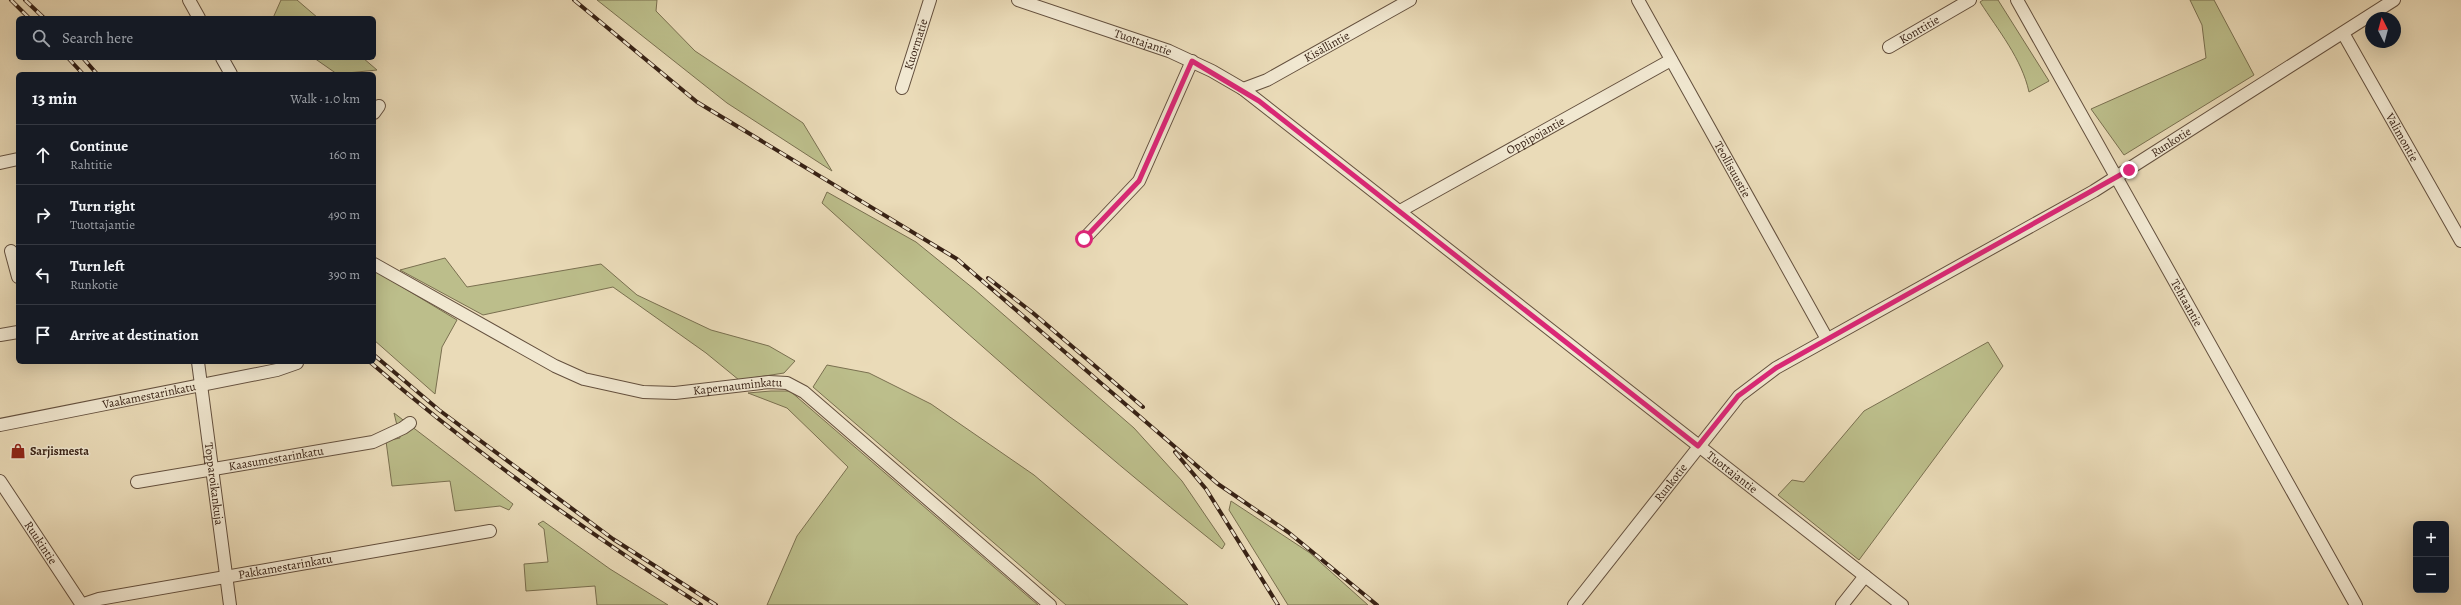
<!DOCTYPE html>
<meta charset="utf-8">
<style>
:root{--surface:#171b24;--page:#20242c;--text:#f1f3f6;--muted:#9ea1a6;--line:#363941}
body{margin:0;font-family:Alegreya,serif;background:var(--page);color:var(--text)}
.controls{position:absolute;right:12px;bottom:12px;display:grid;overflow:hidden;border-radius:6px;box-shadow:0 4px 16px #0002}
.controls button{width:36px;height:36px;display:grid;place-items:center;padding:0;border:0;border-bottom:1px solid var(--line);background:var(--surface);color:var(--text);font:20px sans-serif}
.compass{position:absolute;left:2365px;top:12px;width:36px;height:36px;border-radius:50%;background:var(--surface);box-shadow:0 4px 16px #0002;rotate:354deg}
.stop{position:absolute;width:12px;height:12px;margin:-9px;border:3px solid #db2777;border-radius:50%;background:#fff}
.stop.end{background:#db2777;border-color:#fff;box-shadow:0 1px 4px #0008}
.list{margin:0;padding:0;list-style:none}
h2{display:flex;justify-content:space-between;align-items:center;height:52px;margin:0;padding:0 16px;font-size:17px}
h2 small{font-size:13px;font-weight:400;color:var(--muted)}
.list li{display:grid;grid-template-columns:26px 1fr auto;gap:12px;align-items:center;box-sizing:border-box;height:60px;padding:0 16px;border-top:1px solid var(--line)}
.list b{display:block;font-size:15px;white-space:nowrap}
.list p{margin:0;font-size:13px;white-space:nowrap;color:var(--muted)}
.list em{font-size:13px;font-style:normal;color:var(--muted)}
.icon{flex:none;width:22px;height:22px;fill:none;stroke:currentColor;stroke-width:2;stroke-linecap:round;stroke-linejoin:round}
.map{position:relative;flex:none;width:2461px;height:605px;overflow:hidden}
.search{position:absolute;background:var(--surface);box-shadow:0 4px 16px #0002;left:16px;top:16px;width:360px;height:44px;display:flex;align-items:center;gap:10px;box-sizing:border-box;padding:0 14px;border-radius:6px;color:var(--muted);font-size:15px}
.panel{position:absolute;background:var(--surface);box-shadow:0 4px 16px #0002;left:16px;top:72px;width:360px;height:292px;border-radius:6px}
.map>svg:first-child{display:block}
</style>
<div class="map">
<svg width="2461" height="605" viewBox="0 0 2461 605">
<rect width="100%" height="100%" fill="#eadbb8"/>
<filter id="stains"><feTurbulence type="fractalNoise" baseFrequency=".005" numOctaves="4"/><feColorMatrix values="0 0 0 0 .2 0 0 0 0 .09 0 0 0 0 .02 0 0 0 .5 -.17"/></filter>
<radialGradient id="worn" r=".72"><stop offset=".6" stop-color="#630" stop-opacity="0"/><stop offset="1" stop-color="#630" stop-opacity=".3"/></radialGradient>
<g fill="#bcbe8b" stroke="#7a7050">
<polygon points="281,0 297,0 318,18 273,18"/>
<polygon points="597,0 657,0 656,11 695,51 803,123 832,171 727,103"/>
<path d="M 1983,0 L 1998,0 L 2049,81 L 2029,92 C 2022,59 1998,30 1980,2 Z"/>
<polygon points="2190,0 2214,0 2254,75 2124,155 2091,109 2206,58 2202,25"/>
<polygon points="314,58 363,58 377,70 337,74"/>
<path d="M 827,192 L 916,242 L 974,289 L 1134,428 L 1182,481 L 1225,544 L 1222,549 C 1084,439 953,321 822,203 Z"/>
<polygon points="445,258 467,287 601,264 637,295 711,330 769,346 795,361 784,373 739,380 706,353 613,287 483,315 400,270"/>
<polygon points="374,270 457,320 442,347 435,394 374,340"/>
<polygon points="1988,342 2003,366 1859,560 1778,495 1792,480 1804,482 1864,411"/>
<polygon points="827,365 869,373 931,404 1034,475 1188,605 1066,605 813,387"/>
<polygon points="771,391 790,391 1038,605 767,605 797,536 848,467 787,408 748,393"/>
<polygon points="394,413 513,504 509,510 500,506 455,511 450,481 392,486 386,441 400,438"/>
<polygon points="1231,501 1310,553 1368,605 1288,605 1229,510"/>
<polygon points="543,521 610,569 668,605 597,605 595,586 526,591 524,564 548,562 544,529 538,524"/>
</g>
<g fill="none" stroke-linecap="round" stroke-linejoin="round">
<g stroke="#64503e" stroke-width="14">
<g id="minor">
<polyline points="189,0 199,18"/>
<path id="s1" d="M 1018,0 L 1169,51 L 1212,71 L 1243,89 L 1902,605"/>
<path id="s2" d="M 1638,0 L 1827,339"/>
<path id="s3" d="M 2017,0 L 2356,605"/>
<path id="s4" d="M 2343,33 L 2461,241"/>
<path id="s5" d="M 1889,47 L 1970,0"/>
<polyline points="222,58 231,74"/>
<path id="s6" d="M 902,88 L 930,0"/>
<path id="s7" d="M 1243,89 L 1267,80 L 1410,0"/>
<polyline points="374,113 379,106"/>
<polyline points="0,163 18,159"/>
<path id="s8" d="M 1400,211 L 1671,60"/>
<polyline points="1084,239 1139,181 1192,61"/>
<polyline points="11,251 18,277"/>
<path id="s9" d="M 374,264 L 555,366 L 584,379 L 643,392 L 675,393 L 769,382 L 787,383 L 804,392 L 1050,605"/>
<polyline points="0,335 18,332"/>
<path id="s10" d="M 198,362 L 230,605"/>
<path id="s11" d="M 0,425 L 277,370 L 297,363"/>
<path id="s12" d="M 0,481 L 82,605"/>
<path id="s13" d="M 137,482 L 373,442 L 403,428 L 410,423"/>
<path id="s14" d="M 81,605 L 99,599 L 490,531"/>
<path id="s15" d="M 1574,605 L 1739,396 L 1776,368 L 2094,191 L 2394,0"/>
<polyline points="1842,605 1865,576"/>
</g>
</g>
<use href="#minor" stroke="#f1e8d1" stroke-width="12"/>
<g stroke="#382215" stroke-width="4">
<g id="rail">
<polyline points="11,0 29,18"/>
<polyline points="25,0 44,18"/>
<polyline points="574,0 697,102 957,259 1218,484 1288,532 1377,605"/>
<polyline points="68,58 83,74"/>
<polyline points="83,58 97,74"/>
<polyline points="988,278 1033,313 1143,407"/>
<polyline points="374,355 439,410 613,539 716,605"/>
<path d="M 370,362 C 474,452 585,531 701,605"/>
<polyline points="1175,452 1206,489 1278,605"/>
</g>
</g>
<use href="#rail" stroke="#f1e8d1" stroke-width="2.5" stroke-dasharray="8" stroke-linecap="butt"/>
</g>
<g fill="none" stroke-linecap="round" stroke-linejoin="round">
<polyline stroke="#db2777" stroke-width="5" points="1084,239 1139,181 1192,61 1259,101 1698,446 1738,396 1776,368 2129,170"/>
</g>
<defs>
<g id="shop-bare" transform="scale(1.2)"><path d="M-5-2.5h2.3a2.7 3.5 0 0 1 5.4 0H5L5.5 6h-11ZM-1.5-2.5h3a1.5 2.3 0 0 0-3 0Z" fill="#8f2418" stroke="#f1e8d1" stroke-width="2.5" paint-order="stroke"/></g>
</defs>
<g fill-rule="evenodd">
<use href="#shop-bare" x="18" y="451"/>
</g>
<g text-anchor="middle" dominant-baseline="central" stroke-width="3" stroke-linejoin="round" paint-order="stroke">
<g font-size="12" fill="#382215" stroke="#f1e8d1">
<text stroke="none"><textPath href="#s5" startOffset="35">Konttitie</textPath></text>
<text stroke="none"><textPath href="#s1" startOffset="132">Tuottajantie</textPath></text>
<text stroke="none"><textPath href="#s6" startOffset="46">Kuormatie</textPath></text>
<text stroke="none"><textPath href="#s7" startOffset="94">Kisällintie</textPath></text>
<text stroke="none"><textPath href="#s8" startOffset="155">Oppipojantie</textPath></text>
<text stroke="none"><textPath href="#s4" startOffset="120">Valimontie</textPath></text>
<text stroke="none"><textPath href="#s15" startOffset="768">Runkotie</textPath></text>
<text stroke="none"><textPath href="#s2" startOffset="194">Teollisuustie</textPath></text>
<text stroke="none"><textPath href="#s3" startOffset="347">Tehtaantie</textPath></text>
<text stroke="none"><textPath href="#s9" startOffset="395">Kapernauminkatu</textPath></text>
<text stroke="none"><textPath href="#s11" startOffset="152">Vaakamestarinkatu</textPath></text>
<text stroke="none"><textPath href="#s13" startOffset="141">Kaasumestarinkatu</textPath></text>
<text stroke="none"><textPath href="#s1" startOffset="864">Tuottajantie</textPath></text>
<text stroke="none"><textPath href="#s15" startOffset="156">Runkotie</textPath></text>
<text stroke="none"><textPath href="#s10" startOffset="123">Topparoikankuja</textPath></text>
<text stroke="none"><textPath href="#s12" startOffset="74">Ruukintie</textPath></text>
<text stroke="none"><textPath href="#s14" startOffset="208">Pakkamestarinkatu</textPath></text>
</g>
<g font-size="12" font-weight="bold" fill="#382215" stroke="#f1e8d1" text-anchor="start">
<text x="30" y="451">Sarjismesta</text>
</g>
</g>
<rect width="100%" height="100%" filter="url(#stains)"/>
<rect width="100%" height="100%" fill="url(#worn)"/>
</svg>
<div class="controls">
<button>+</button>
<button>−</button>
</div>
<svg class="compass" viewBox="-18 -18 36 36"><path d="M0-13l5 13h-10z" fill="#e53935"/><path d="M0 13l5-13h-10z" fill="#9ea1a6"/></svg>
<div class="stop" style="left:1084px;top:239px"></div>
<div class="stop end" style="left:2129px;top:170px"></div>
<div class="search"><svg class="icon" aria-label="search" viewBox="0 0 24 24"><circle cx="10" cy="10" r="6"/><path d="M15 15l6 6"/></svg>Search here</div>
<section class="panel">
<h2>13 min<small>Walk · 1.0 km</small></h2>
<ul class="list">
<li><svg class="icon" aria-label="ahead" viewBox="0 0 24 24"><path d="M12 20V5M6 11l6-6 6 6"/></svg><div><b>Continue</b><p>Rahtitie</p></div><em>160 m</em></li>
<li><svg class="icon" aria-label="right" viewBox="0 0 24 24"><path d="M7 20v-9h11M14 6l5 5-5 5"/></svg><div><b>Turn right</b><p>Tuottajantie</p></div><em>490 m</em></li>
<li><svg class="icon" aria-label="left" viewBox="0 0 24 24"><path d="M17 20v-9H6M10 6l-5 5 5 5"/></svg><div><b>Turn left</b><p>Runkotie</p></div><em>390 m</em></li>
<li><svg class="icon" aria-label="arrive" viewBox="0 0 24 24"><path d="M6 21V4h12l-3 4 3 4H6"/></svg><div><b>Arrive at destination</b></div></li>
</ul>
</section>
</div>
